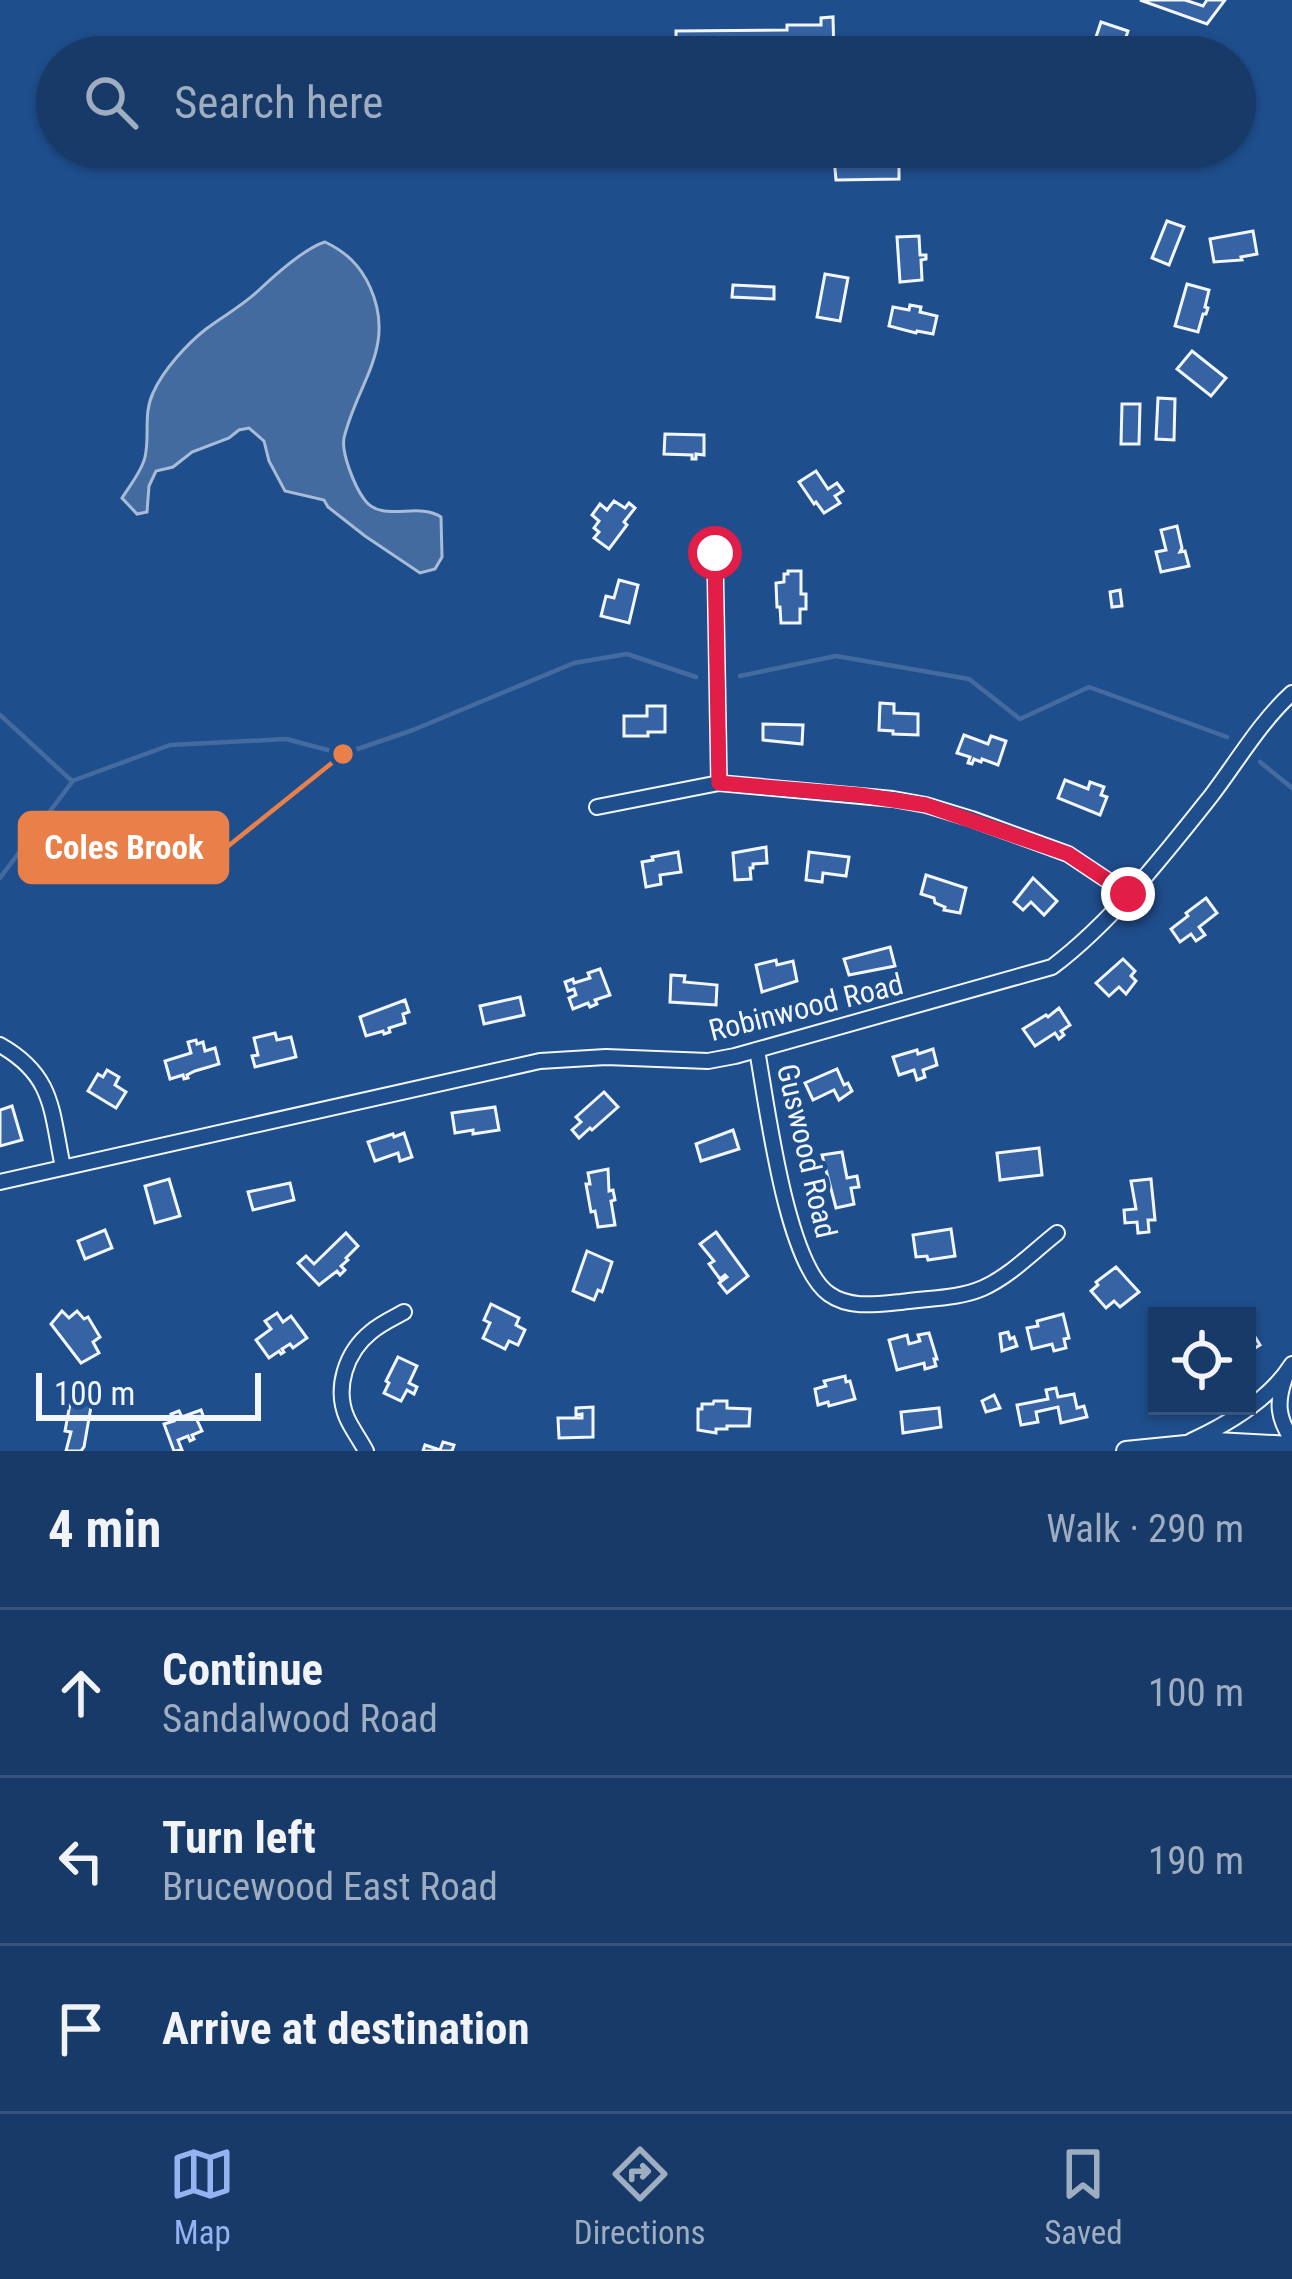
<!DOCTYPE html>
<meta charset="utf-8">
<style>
:root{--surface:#173a69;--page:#244571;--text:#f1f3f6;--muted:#9eadc0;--line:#36547d;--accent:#95b2f1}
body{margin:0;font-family:"Roboto Condensed",sans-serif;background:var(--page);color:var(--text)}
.controls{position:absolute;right:36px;bottom:36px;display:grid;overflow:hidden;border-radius:0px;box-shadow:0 3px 9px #0004}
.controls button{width:108px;height:108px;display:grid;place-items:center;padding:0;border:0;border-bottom:3px solid var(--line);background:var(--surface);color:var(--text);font:60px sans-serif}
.scale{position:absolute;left:36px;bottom:30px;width:225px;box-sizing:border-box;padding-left:12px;border:6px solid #f2f6ff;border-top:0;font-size:33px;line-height:42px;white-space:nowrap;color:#f2f6ff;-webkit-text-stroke:9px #1f4e8c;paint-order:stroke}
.stop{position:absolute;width:36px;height:36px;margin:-27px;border:9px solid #e11d48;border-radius:50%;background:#fff}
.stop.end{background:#e11d48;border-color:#fff;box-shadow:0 3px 12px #0008}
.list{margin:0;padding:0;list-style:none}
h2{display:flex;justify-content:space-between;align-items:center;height:156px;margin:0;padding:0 48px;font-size:51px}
h2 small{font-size:39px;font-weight:400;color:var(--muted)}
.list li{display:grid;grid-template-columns:78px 1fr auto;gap:36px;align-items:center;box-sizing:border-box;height:168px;padding:0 48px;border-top:3px solid var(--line)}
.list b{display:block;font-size:45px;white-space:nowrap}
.list p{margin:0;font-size:39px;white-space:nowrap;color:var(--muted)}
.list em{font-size:39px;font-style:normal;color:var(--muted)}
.icon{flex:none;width:66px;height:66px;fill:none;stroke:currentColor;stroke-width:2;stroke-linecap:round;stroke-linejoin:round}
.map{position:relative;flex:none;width:1292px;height:1451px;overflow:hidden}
.search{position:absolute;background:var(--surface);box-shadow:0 3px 9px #0004;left:36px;right:36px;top:36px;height:132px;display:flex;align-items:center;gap:30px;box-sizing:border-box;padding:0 42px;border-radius:66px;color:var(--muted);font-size:45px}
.sheet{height:660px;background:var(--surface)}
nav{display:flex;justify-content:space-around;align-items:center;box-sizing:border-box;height:168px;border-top:3px solid var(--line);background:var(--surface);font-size:33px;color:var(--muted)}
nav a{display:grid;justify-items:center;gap:6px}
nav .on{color:var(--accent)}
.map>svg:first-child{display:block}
</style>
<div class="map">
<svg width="1292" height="1451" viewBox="0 0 1292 1451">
<rect width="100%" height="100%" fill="#1f4e8c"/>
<path fill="#446ba0" stroke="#a8bbd7" stroke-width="3" d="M 325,242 C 346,252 360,265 370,287 C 397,347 357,383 344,438 C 341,453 355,487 364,499 C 381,524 418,501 441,517 L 442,557 L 435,569 L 420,573 L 365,536 L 328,507 L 324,500 L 285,491 L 269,461 L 264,441 L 249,428 L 239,430 L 229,438 L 192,452 L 173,467 L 156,471 L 149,486 L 147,512 L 137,514 L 122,498 C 130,485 142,471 145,457 C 150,436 143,414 153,393 C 163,370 187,344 206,329 C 223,316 244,305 259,290 C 275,275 305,248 325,242 Z"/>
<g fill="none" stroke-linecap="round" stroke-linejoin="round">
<g stroke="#446ba0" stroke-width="4.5">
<polyline points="740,676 836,656 969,679 1020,719 1089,687 1227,737"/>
<polyline points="0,715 72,781 170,745 286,739 343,754 413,730 574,663 627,654 696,677"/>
<polyline points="1260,762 1292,788"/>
<polyline points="0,878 72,782"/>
</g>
</g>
<g fill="#3563a3" stroke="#f2f6ff" stroke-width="3">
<polygon points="1140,0 1185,0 1203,6 1207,0 1225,0 1207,24"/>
<polygon points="833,17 834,57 676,57 676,31 787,30 787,25 821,25 821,18"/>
<polygon points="1101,22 1128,31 1123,46 1096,37"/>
<polygon points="833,147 899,147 899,179 836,180"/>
<polygon points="1167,221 1184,227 1169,265 1152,258"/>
<polygon points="1253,231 1257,254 1241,257 1242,260 1214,262 1210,239"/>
<polygon points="919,236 920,255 926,255 926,259 921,260 922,280 900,282 897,237"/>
<polygon points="825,274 848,278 840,321 817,317"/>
<polygon points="1187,284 1209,290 1205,307 1208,308 1206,314 1203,314 1198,332 1175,326"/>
<polygon points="733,285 774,287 774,299 732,297"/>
<polygon points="910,305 921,307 920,312 937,316 933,334 917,331 916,333 889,326 893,307 909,310"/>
<polygon points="1192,351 1226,378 1211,396 1177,369"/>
<polygon points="1158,398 1175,399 1174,440 1156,439"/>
<polygon points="1122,404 1140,404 1139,444 1121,444"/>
<polygon points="665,434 704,435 704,455 696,454 696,459 692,459 692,455 664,454"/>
<polygon points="816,471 828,489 837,483 843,491 835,496 840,503 824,513 816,502 814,504 799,482"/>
<polygon points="614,501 625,508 629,503 635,508 624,522 627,525 609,549 594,538 599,532 594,528 599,521 592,515 600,504 607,510"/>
<polygon points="1177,526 1182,548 1180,552 1185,551 1189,566 1161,572 1156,552 1166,550 1161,530"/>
<polygon points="788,571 801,571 801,594 806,594 806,609 800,609 800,623 781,623 780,607 777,607 776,583 784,582 784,574 788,574"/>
<polygon points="619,580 638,585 629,623 601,616 606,596 614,598"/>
<polygon points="1120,590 1122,606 1112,607 1110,592"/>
<polygon points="880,703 894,704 894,713 918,714 918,735 893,734 893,731 879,730"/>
<polygon points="647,706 665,706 665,732 648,732 648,736 624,736 624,716 647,716"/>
<polygon points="763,724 803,725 802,744 763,740"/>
<polygon points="964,735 988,744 991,736 1006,741 998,765 982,759 981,762 974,759 972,764 968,763 970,757 957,753"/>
<polygon points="1065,780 1088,789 1090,782 1104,787 1101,795 1107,797 1100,815 1058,798"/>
<polygon points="766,847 767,863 753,864 753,868 750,868 751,879 735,880 733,853"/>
<polygon points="678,852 681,872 660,875 661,884 646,887 642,862 653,860 652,857"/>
<polygon points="809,852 849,857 846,876 823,873 822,882 806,880"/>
<polygon points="926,875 966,888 960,913 944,910 945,907 935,903 934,898 921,894"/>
<polygon points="1033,878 1057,901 1044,915 1031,902 1023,910 1014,902"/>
<polygon points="1206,898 1217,913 1199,927 1205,935 1196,941 1191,934 1180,942 1171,929 1188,916 1186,913"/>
<polygon points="890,947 895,966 849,975 844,959"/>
<polygon points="1123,959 1135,971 1131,976 1136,981 1126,994 1119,987 1109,996 1096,983"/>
<polygon points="776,960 777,965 793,961 797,981 762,992 756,965"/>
<polygon points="600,969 610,995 595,1000 597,1004 590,1007 588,1003 573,1009 569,998 576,995 574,989 568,991 565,982 573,979 574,983 590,978 588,973"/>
<polygon points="671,975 685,976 684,982 717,985 716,1005 670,1002"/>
<polygon points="520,997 524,1015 484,1024 480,1006"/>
<polygon points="405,1000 409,1012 403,1014 405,1023 389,1028 390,1032 384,1034 383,1031 366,1036 360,1017"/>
<polygon points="1059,1008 1070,1025 1061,1031 1064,1035 1059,1039 1055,1033 1035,1046 1023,1029 1046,1015 1048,1017"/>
<polygon points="275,1033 277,1040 291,1037 296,1057 255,1067 252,1056 258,1055 254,1038"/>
<polygon points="196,1040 197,1044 203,1042 205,1051 215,1048 219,1064 195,1071 187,1075 188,1078 184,1079 183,1075 170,1079 165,1061 191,1053 188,1042"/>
<polygon points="933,1049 937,1065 923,1070 925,1077 917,1080 914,1070 899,1075 893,1057 917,1050 918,1054"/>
<polygon points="837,1069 844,1085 848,1083 852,1091 839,1100 834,1090 813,1100 805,1083"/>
<polygon points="107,1070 119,1077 115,1085 126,1092 116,1108 88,1091 98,1074 103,1077"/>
<polygon points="604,1092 618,1107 592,1130 590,1128 579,1138 572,1130 581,1122 576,1117"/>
<polygon points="12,1106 22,1140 0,1146 0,1110"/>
<polygon points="495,1107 499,1130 473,1134 473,1130 455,1133 452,1113"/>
<polygon points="733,1130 739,1149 701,1161 696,1144"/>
<polygon points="404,1133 412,1157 400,1161 398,1153 375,1161 368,1142 393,1134 394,1137"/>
<polygon points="1039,1148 1042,1175 1000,1180 997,1153"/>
<polygon points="842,1152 847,1178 857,1176 859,1187 851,1188 854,1204 836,1208 822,1155"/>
<polygon points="608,1169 609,1191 613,1190 615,1200 611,1201 615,1225 598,1227 595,1211 591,1212 586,1184 590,1184 588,1173"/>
<polygon points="169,1179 180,1216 155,1223 145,1186"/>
<polygon points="1151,1179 1155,1220 1148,1220 1149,1232 1138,1233 1137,1222 1125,1223 1124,1210 1136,1209 1131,1181"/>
<polygon points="290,1183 294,1200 253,1210 248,1192"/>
<polygon points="951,1229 955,1256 928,1260 927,1256 916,1257 913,1235"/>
<polygon points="105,1230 112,1248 85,1259 78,1241"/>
<polygon points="716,1232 748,1276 727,1293 719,1283 727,1277 725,1275 720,1279 709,1264 714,1261 700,1244"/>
<polygon points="346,1233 358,1246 346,1258 348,1260 341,1266 345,1270 340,1275 337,1271 319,1285 298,1263 306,1256 314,1264"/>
<polygon points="587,1251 612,1262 602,1292 598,1290 594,1300 573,1291"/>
<polygon points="1116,1267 1139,1292 1120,1307 1114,1301 1106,1308 1091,1291 1098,1285 1096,1282"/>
<polygon points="491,1304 519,1318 516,1325 525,1330 518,1345 509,1341 505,1349 483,1338 490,1323 484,1320"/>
<polygon points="62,1311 69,1318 77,1311 84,1319 88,1317 100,1337 93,1342 99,1353 81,1363 51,1324"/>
<polygon points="277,1313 283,1322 291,1316 307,1338 293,1348 290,1344 282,1349 284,1352 281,1354 279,1351 269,1358 256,1340 271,1329 265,1321"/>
<polygon points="1063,1314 1069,1338 1064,1339 1066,1348 1054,1351 1052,1344 1032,1349 1027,1328 1038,1326 1037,1321"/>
<polygon points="1008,1332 1010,1339 1014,1337 1017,1346 1002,1351 1000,1334"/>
<polygon points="1252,1332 1260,1345 1247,1353 1247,1335"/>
<polygon points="929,1333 937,1359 934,1359 936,1366 925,1369 924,1363 897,1370 889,1340 907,1335 909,1344 920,1341 918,1335"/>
<polygon points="398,1357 417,1366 409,1383 417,1387 414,1394 407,1390 401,1401 384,1393 389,1383 386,1381"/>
<polygon points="845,1376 846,1382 850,1381 855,1399 829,1406 828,1402 818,1405 815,1389 826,1386 824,1381"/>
<polygon points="1056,1388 1058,1397 1074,1394 1077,1408 1084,1406 1087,1417 1061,1423 1058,1407 1036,1412 1038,1422 1021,1425 1017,1405 1048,1399 1046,1390"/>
<polygon points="994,1395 1000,1408 986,1412 982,1401"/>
<polygon points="83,1399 92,1401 84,1447 81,1451 66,1451 71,1432 65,1431 70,1404 82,1406"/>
<polygon points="714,1401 727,1401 727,1408 750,1409 749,1426 727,1426 727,1429 716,1429 716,1433 698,1430 698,1409 702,1409 702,1404 713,1404"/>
<polygon points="593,1407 593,1437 559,1438 558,1418 582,1418 582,1414 576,1415 576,1408"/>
<polygon points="939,1408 941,1427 903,1433 901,1412"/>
<polygon points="201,1410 204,1418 197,1420 202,1431 192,1435 194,1439 190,1441 188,1436 178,1440 182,1450 174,1451 164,1424 174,1421 171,1414 179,1411 182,1417"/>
<polygon points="443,1442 454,1445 452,1451 423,1451 425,1445 440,1450"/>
</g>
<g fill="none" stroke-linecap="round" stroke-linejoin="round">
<g stroke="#f2f6ff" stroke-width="18">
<g id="street">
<polyline points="715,553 719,783"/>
<polyline points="597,807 719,783 893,799 926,805 972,819 1068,854 1128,894"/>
<path d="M 0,1045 C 55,1076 51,1112 63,1167"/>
<path d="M 757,1050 C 767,1105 786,1264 829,1294 C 850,1309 878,1304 901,1302 C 927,1298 958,1299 983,1288 C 1010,1276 1034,1251 1057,1233"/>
<path d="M 0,1182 L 540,1061 L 606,1057 L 708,1061 L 735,1056 L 1052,967 C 1111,923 1165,854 1211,796 C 1237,762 1260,722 1292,693"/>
<path d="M 1285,1378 C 1276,1403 1278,1418 1292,1440"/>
<path d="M 1191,1441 C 1228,1424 1270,1399 1292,1364"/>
<path d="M 366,1451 C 360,1440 352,1429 347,1418 C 334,1388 346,1352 371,1332 C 380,1324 393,1318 404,1312"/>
</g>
</g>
<g stroke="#f2f6ff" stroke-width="22">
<polyline id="secondary" points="1126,1451 1216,1442 1292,1446"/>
</g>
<use href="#street" stroke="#1f4e8c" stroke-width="14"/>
<use href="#secondary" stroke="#1f4e8c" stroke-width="18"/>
</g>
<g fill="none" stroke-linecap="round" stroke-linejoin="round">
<polyline stroke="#e11d48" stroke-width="15" points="715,553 719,783 860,795 926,805 1068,854 1128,894"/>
</g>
<g text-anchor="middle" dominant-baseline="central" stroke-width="9" stroke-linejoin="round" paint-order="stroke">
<g font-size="30" fill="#f2f6ff" stroke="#1f4e8c">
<text transform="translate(806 1007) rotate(-14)">Robinwood Road</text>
<text transform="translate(807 1151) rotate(77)">Guswood Road</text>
</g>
</g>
<path fill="none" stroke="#ea8049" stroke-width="4.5" d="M343 754L227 847"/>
<circle fill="#ea8049" stroke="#1f4e8c" stroke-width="4.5" cx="343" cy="754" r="12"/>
<rect fill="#ea8049" stroke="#ea8049" stroke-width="4.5" x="20" y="813" width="207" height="69" rx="12"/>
<g font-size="33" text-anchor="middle" font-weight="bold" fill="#fff">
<text x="124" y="859">Coles Brook</text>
</g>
</svg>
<div class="controls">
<button><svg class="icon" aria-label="locate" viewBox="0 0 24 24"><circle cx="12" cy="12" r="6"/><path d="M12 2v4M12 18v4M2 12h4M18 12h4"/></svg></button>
</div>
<div class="scale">100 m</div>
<div class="stop" style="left:715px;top:553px"></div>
<div class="stop end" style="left:1128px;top:894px"></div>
<div class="search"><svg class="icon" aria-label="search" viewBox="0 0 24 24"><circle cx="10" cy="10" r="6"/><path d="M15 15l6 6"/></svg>Search here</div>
</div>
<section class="sheet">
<h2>4 min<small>Walk · 290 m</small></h2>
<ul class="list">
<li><svg class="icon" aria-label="ahead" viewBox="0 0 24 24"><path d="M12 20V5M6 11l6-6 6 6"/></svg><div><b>Continue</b><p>Sandalwood Road</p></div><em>100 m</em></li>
<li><svg class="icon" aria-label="left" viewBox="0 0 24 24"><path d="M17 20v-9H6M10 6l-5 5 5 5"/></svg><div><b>Turn left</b><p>Brucewood East Road</p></div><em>190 m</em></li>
<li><svg class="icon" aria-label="arrive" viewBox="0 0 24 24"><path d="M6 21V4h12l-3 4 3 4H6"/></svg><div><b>Arrive at destination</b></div></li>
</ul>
</section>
<nav>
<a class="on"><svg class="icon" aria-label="map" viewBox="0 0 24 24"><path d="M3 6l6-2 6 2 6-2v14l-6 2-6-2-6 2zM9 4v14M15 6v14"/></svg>Map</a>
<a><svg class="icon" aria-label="directions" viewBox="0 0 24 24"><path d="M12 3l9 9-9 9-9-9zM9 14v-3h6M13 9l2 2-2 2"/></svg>Directions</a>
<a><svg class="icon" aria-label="saved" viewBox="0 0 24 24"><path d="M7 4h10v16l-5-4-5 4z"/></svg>Saved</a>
</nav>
